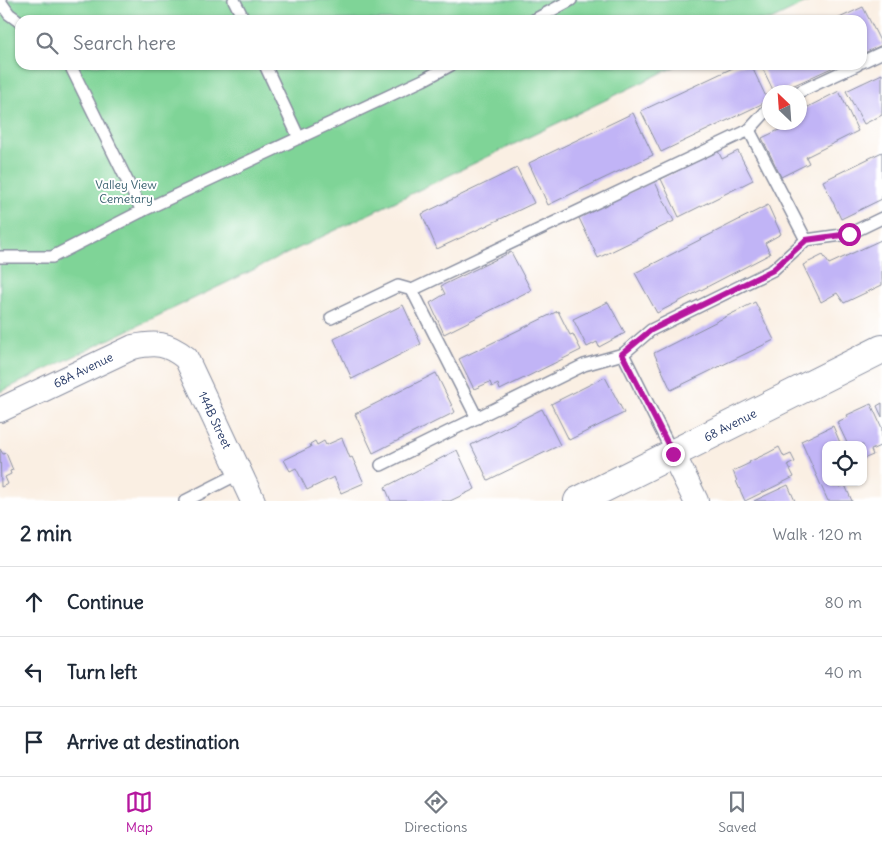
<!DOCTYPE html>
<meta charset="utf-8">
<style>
:root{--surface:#fff;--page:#f2f2f3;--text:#1f2937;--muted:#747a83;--line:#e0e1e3;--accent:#b5179e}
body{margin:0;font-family:Delius,sans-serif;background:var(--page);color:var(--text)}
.controls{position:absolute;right:15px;bottom:15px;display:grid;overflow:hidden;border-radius:10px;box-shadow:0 1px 4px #0004}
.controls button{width:45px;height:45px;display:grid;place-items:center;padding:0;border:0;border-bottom:1px solid var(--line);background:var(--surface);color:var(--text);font:25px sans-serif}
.compass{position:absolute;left:762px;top:85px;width:45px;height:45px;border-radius:50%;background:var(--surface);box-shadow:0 1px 4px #0004;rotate:335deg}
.stop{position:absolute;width:15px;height:15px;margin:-11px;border:4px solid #b5179e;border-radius:50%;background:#fff}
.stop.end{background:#b5179e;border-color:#fff;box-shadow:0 1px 5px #0008}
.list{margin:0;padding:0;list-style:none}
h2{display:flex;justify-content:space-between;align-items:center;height:65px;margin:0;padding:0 20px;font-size:21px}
h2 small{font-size:16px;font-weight:400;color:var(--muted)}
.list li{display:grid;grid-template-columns:32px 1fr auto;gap:15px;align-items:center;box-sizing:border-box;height:70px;padding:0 20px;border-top:1px solid var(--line)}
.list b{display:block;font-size:19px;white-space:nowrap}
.list em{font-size:16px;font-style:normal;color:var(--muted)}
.icon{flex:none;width:28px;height:28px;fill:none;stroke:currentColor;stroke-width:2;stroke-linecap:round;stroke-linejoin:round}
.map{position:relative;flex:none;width:882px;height:501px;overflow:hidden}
.search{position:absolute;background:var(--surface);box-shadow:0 1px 4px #0004;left:15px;right:15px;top:15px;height:55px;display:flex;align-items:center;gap:12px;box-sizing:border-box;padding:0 18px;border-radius:15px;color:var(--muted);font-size:19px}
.sheet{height:275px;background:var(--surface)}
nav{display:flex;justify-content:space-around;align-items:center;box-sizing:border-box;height:70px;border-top:1px solid var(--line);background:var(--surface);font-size:14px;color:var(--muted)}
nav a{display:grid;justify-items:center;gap:2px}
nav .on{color:var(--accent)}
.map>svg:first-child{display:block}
</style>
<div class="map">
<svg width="882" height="501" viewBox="0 0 882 501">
<rect width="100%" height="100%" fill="#fff"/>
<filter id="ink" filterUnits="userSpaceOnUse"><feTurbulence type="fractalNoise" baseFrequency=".02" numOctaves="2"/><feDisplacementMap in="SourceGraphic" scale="10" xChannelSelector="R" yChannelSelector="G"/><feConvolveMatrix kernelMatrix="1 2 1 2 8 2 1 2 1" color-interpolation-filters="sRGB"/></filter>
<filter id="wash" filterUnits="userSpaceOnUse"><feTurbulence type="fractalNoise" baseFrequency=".0096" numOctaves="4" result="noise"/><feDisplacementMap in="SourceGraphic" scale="20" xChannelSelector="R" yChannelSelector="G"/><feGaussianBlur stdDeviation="1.12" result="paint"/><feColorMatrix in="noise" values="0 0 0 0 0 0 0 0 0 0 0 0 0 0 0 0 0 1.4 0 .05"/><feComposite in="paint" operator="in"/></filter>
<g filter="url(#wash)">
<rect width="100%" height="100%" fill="#faefe3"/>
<polygon fill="#7fd497" stroke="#4d827a" points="0,0 812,0 771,20 20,20 20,65 678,65 0,392"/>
<g id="blocks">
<g fill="#c1b4f6">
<polygon points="863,7 882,45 862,54 862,20 835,20"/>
<polygon points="739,65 751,65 768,101 661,152 641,111"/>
<polygon points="761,65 838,65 779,92 774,92"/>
<polygon points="882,74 882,115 864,124 846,91"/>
<polygon points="839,91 858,131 806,157 809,163 781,177 762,138 785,127 783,122 800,122 800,111"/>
<polygon points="633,113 653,155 548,205 529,163"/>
<polygon points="718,151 722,159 738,151 753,180 679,217 661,179"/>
<polygon points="882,152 882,199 841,219 823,181"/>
<polygon points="517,168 534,203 437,249 422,214"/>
<polygon points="654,180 674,221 598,258 579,218"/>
<polygon points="768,205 781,234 765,243 770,254 657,313 635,273"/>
<polygon points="881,240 882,242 882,285 844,303 837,293 821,302 803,265 823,255 829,264"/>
<polygon points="511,252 531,290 444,334 430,303 445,294 441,286"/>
<polygon points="608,302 625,333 599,347 597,342 587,347 573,319"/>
<polygon points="755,302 774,340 671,390 654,353"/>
<polygon points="403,305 421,344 352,379 334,339"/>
<polygon points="558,311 570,335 573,334 581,350 500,390 498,384 492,387 490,382 474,389 459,359"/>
<polygon points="436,373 455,412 373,453 355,414"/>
<polygon points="605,377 624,413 569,440 551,404"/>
<polygon points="882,403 882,417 877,406"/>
<polygon points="871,404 882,428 882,445 871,450 873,455 863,459 863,445 848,445 837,422 848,417 847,415"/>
<polygon points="542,409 560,445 488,480 471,445"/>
<polygon points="833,426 841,445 826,445 826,482 837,482 839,487 845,485 852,501 828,501 801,441"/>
<polygon points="342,438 350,458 352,457 364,483 341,493 334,477 307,490 296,468 290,471 284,460 311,447 310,444 315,441 317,445 324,441 326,445"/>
<polygon points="779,447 784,457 791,454 795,462 788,465 794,477 745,501 736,481 737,481 733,471 750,463 749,462 768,453"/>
<polygon points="0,449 3,454 6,453 13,470 10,471 11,474 5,477 8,484 1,487"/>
<polygon points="457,450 475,489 450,501 391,501 385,487"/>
<polygon points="788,485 795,501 754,501"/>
</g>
</g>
</g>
<g filter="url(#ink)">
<use href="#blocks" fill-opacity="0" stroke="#8a8fa0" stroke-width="1"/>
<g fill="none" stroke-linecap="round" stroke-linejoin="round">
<g stroke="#8a8fa0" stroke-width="14">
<g id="lane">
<polyline points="234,0 244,20"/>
<polyline points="0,1 9,14 20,22"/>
<polyline points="534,20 571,0"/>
<polyline points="862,62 881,53"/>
<polyline points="70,65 142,211"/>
<polyline points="265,65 299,138"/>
<polyline points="799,92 857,65"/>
<polyline points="749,130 770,107"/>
<polyline points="0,257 52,257 142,211 423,80 451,65"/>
<polyline points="331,318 398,286 412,290"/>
<polyline points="623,354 651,330 773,270 806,240 849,234 882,218"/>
<polyline points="477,418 412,290 749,130 806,240"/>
<polyline points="381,465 584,365 623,354 673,454"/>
<polyline points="185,501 240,473"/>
</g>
</g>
<g stroke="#8a8fa0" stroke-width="26">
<g id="street">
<path d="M 0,410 L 133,347 C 156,342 167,343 186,358 L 253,501"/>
<polyline points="673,454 696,501"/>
</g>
</g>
<g stroke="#8a8fa0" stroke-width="30">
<polyline id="secondary" points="578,501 882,349"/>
</g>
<use href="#lane" stroke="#fff" stroke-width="11"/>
<use href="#street" stroke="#fff" stroke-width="24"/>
<use href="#secondary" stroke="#fff" stroke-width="28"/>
</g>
</g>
<g fill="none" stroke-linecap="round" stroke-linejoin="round" filter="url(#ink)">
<polyline stroke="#b5179e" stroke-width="6" points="673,454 622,354 651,330 773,270 806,240 849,234"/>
</g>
<g text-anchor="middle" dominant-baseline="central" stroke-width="4" stroke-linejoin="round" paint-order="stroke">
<g font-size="12" fill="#39616f" stroke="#fff">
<text x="126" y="184">Valley View<tspan x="126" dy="14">Cemetary</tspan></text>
</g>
<g font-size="12" fill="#1b2f5e" stroke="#fff">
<text transform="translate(83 370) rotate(-26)">68A Avenue</text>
<text transform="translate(215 420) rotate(65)">144B Street</text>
<text transform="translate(730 425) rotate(-27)">68 Avenue</text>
</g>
</g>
</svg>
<div class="controls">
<button><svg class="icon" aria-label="locate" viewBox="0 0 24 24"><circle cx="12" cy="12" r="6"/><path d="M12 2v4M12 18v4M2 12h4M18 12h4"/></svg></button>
</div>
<svg class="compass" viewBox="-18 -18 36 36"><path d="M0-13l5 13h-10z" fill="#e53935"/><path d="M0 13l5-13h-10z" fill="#747a83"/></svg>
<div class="stop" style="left:849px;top:234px"></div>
<div class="stop end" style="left:673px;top:454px"></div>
<div class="search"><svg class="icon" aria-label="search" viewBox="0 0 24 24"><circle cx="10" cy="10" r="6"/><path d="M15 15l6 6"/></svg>Search here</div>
</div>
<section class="sheet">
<h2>2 min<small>Walk · 120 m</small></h2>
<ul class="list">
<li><svg class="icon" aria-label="ahead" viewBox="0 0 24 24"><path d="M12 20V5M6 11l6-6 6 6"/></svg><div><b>Continue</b></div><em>80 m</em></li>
<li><svg class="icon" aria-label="left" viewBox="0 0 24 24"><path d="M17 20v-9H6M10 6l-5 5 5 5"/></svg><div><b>Turn left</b></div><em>40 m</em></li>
<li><svg class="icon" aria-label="arrive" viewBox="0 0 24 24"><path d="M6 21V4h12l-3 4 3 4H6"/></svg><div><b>Arrive at destination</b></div></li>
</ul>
</section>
<nav>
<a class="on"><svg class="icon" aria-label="map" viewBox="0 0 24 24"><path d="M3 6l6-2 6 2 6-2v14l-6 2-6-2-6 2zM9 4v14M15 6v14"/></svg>Map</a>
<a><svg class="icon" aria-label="directions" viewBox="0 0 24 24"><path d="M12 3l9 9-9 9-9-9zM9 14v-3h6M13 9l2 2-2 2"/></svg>Directions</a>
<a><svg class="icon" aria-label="saved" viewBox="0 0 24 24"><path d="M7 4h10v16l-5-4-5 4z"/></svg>Saved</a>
</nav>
